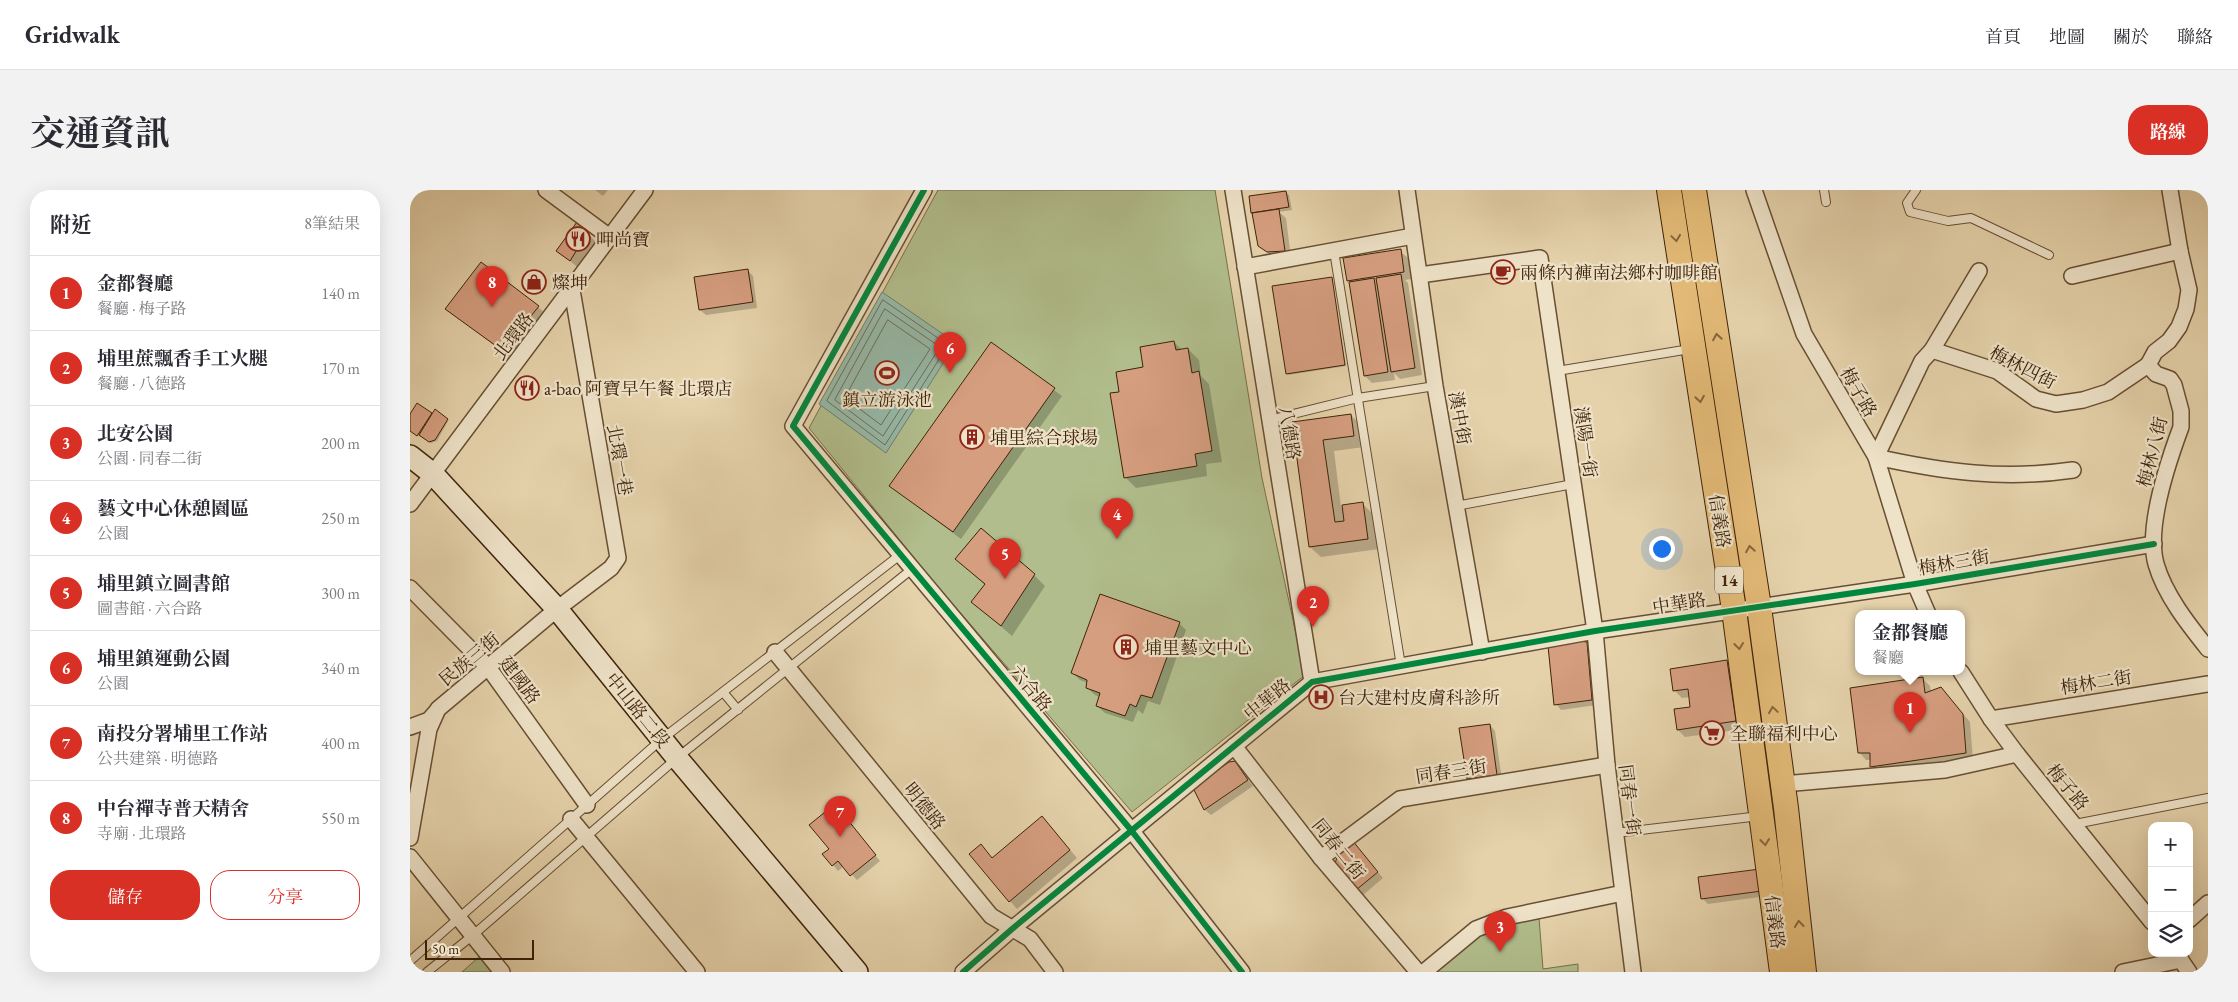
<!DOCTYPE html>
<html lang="zh-TW">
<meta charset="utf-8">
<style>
:root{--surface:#fff;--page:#f2f2f3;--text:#2b2b33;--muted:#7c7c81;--line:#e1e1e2;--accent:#d93025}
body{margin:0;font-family:"EB Garamond","Noto Serif TC",serif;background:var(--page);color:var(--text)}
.controls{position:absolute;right:15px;bottom:15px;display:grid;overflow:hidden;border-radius:10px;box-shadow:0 5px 20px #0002}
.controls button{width:45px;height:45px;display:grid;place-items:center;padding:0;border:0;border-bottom:1px solid var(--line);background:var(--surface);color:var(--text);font:25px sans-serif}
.scale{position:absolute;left:15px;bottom:12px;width:109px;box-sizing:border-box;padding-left:5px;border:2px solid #3f2309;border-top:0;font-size:14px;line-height:18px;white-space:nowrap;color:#3f2309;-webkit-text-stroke:4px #eee2c8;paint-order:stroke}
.you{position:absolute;left:1251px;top:358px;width:18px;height:18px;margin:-12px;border:4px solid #fff;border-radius:50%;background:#1a73e8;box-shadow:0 0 0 8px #1a73e833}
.badge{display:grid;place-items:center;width:32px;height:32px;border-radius:50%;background:var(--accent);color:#fff;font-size:16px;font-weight:700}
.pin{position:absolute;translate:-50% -41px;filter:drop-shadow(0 1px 2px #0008)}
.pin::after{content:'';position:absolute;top:26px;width:18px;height:15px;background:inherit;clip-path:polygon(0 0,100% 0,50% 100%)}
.popup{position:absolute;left:1445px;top:420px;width:110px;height:65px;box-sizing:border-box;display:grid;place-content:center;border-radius:10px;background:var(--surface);filter:drop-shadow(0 1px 4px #0005);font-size:16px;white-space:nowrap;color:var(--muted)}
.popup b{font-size:19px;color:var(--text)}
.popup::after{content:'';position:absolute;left:50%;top:100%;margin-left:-10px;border:10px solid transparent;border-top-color:var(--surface)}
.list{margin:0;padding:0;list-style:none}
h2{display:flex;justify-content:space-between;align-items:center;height:65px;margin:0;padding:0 20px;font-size:21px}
h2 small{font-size:16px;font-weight:400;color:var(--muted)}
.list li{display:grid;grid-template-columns:32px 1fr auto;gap:15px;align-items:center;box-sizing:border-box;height:75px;padding:0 20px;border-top:1px solid var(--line)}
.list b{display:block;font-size:19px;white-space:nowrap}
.list p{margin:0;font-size:16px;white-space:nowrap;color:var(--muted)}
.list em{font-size:16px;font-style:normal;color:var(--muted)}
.actions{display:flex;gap:10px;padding:15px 20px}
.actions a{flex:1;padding:11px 0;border:1px solid var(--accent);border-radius:20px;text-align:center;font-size:18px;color:var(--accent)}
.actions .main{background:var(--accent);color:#fff}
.icon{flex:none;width:28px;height:28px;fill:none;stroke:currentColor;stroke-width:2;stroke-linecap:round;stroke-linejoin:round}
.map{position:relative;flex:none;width:1798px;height:782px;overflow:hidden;border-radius:20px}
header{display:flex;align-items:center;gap:30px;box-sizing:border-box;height:70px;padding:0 25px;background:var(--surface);border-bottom:1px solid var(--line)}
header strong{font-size:24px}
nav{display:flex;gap:28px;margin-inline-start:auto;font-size:18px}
.intro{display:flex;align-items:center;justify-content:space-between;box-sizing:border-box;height:120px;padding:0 30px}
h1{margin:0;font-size:35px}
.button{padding:12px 22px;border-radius:20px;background:var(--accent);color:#fff;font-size:18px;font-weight:700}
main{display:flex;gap:30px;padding:0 30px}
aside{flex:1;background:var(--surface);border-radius:20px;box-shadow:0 5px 20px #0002}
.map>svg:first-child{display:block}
</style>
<header>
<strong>Gridwalk</strong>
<nav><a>首頁</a><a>地圖</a><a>關於</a><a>聯絡</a></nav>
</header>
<div class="intro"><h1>交通資訊</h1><a class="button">路線</a></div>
<main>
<aside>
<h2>附近<small>8筆結果</small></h2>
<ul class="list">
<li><span class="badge">1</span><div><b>金都餐廳</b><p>餐廳 · 梅子路</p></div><em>140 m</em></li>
<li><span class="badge">2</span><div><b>埔里蔗飄香手工火腿</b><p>餐廳 · 八德路</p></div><em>170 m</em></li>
<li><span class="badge">3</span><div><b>北安公園</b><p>公園 · 同春二街</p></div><em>200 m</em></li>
<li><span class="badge">4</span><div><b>藝文中心休憩園區</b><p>公園</p></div><em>250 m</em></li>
<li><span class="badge">5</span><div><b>埔里鎮立圖書館</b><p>圖書館 · 六合路</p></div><em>300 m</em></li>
<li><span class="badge">6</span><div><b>埔里鎮運動公園</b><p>公園</p></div><em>340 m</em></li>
<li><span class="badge">7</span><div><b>南投分署埔里工作站</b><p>公共建築 · 明德路</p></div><em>400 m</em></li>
<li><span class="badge">8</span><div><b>中台禪寺普天精舍</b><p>寺廟 · 北環路</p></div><em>550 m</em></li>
</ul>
<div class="actions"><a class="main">儲存</a><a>分享</a></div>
</aside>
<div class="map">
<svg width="1798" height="782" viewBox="0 0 1798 782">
<rect width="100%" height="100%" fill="#e5d2ab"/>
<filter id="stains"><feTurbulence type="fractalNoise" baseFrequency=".004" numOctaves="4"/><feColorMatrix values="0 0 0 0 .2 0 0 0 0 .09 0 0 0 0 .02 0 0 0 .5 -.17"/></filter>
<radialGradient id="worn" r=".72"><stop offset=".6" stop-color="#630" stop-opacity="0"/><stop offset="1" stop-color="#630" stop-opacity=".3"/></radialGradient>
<g fill="#b1bd8c" stroke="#78704a">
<polygon points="528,0 805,0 852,288 895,485 722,622 523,391 399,238"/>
<polygon points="1129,728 1133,779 1168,774 1168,782 1024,782 1071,737"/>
<polygon points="71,765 85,782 52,782"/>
</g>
<polygon fill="#96b8a7" stroke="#737c68" points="472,102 546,153 476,263 409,214"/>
<g fill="#0003">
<polygon points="185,0 198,0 193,6"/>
<polygon points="876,2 879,5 882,20 869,22 876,28 881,68 865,69 849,55 843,22"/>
<polygon points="177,43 188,54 171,80 148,61"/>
<polygon points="990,61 998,68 1001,89 995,90 998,93 1012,185 990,189 984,183 985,190 962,193 955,186 935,69"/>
<polygon points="337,80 343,86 347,118 296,125 290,120"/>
<polygon points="921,88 936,176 878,185 877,183"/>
<polygon points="128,117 136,124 101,168 37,119"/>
<polygon points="764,152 772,160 778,159 789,170 791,186 799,194 812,272 796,274 797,286 726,298 715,287 710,203"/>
<polygon points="581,153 652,206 551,349 480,296"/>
<polygon points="26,221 38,231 27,251 21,253 0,241 0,226 22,223 23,225"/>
<polygon points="941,225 952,236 954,257 924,261 931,317 953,314 964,325 969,359 911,367 900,357 883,233"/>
<polygon points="547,369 624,385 635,396 602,446 563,412 575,395"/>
<polygon points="769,433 776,440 750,515 738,511 733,524 728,520 723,532 695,523 687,516 690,507 685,505 677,498 678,493 670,490 663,483"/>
<polygon points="1176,453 1182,459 1187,515 1151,520 1146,514"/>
<polygon points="1317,472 1324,479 1333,539 1275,547 1268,540 1282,518 1280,507 1272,508 1265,501 1262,480"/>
<polygon points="1512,488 1520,496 1521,502 1538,506 1560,532 1563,570 1469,584 1462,577 1461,570 1456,570 1449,562"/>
<polygon points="1080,535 1085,541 1092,590 1063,594 1058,588"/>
<polygon points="825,573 843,596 801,625 795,620 785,598"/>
<polygon points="430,622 470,671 447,690 434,676 428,681 423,675 420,659"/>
<polygon points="639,635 667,668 607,719 600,711 578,663 583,669"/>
<polygon points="942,651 973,688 953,705 925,676"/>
<polygon points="1349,681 1357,706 1298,714 1292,708"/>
</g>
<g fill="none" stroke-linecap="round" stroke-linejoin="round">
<g stroke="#6a6e58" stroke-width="1">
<polygon points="473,110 538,155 475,255 417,211"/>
<polygon points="475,119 530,157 473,246 425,210"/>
<polygon points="478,130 520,159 471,235 435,208"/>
</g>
</g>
<g fill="#d59e7f" stroke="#3f2309">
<polygon points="876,1 879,17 841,23 839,6"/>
<polygon points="869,19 875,61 857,62 848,56 842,23"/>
<polygon points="167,32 178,42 160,71 146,61"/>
<polygon points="991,59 994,82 937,91 933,68"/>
<polygon points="71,72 129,116 93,161 35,119"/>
<polygon points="338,79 343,112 289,120 284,87"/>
<polygon points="991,84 1005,178 981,182 966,88"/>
<polygon points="922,87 935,175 876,184 862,96"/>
<polygon points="964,88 978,182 954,186 939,92"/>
<polygon points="764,151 766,160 778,158 782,183 789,181 802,261 785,264 787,276 714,288 700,203 709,202 706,182 733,177 730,157"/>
<polygon points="581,152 645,198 543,342 479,296"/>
<polygon points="7,213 22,223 7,246 0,241 0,224"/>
<polygon points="25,219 38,229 25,250 19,252 9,245"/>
<polygon points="941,224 944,246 913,250 925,332 934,331 932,315 953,312 958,349 899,357 882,232"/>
<polygon points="571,338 625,384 591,436 561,412 575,394 545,369"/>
<polygon points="690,404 770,432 742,508 731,505 726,517 720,514 715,526 686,516 690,503 676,498 677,490 661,483"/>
<polygon points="1164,450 1177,452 1182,510 1144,515 1138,456"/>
<polygon points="1317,470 1326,531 1267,540 1264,519 1280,517 1278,499 1263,501 1260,479"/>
<polygon points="1513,487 1515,503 1531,497 1553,524 1556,563 1460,577 1460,563 1448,563 1440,498"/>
<polygon points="1080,534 1087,585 1057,589 1049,538"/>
<polygon points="825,571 838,590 794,620 783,598 819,572"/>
<polygon points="425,614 466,665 440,686 428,671 422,676 412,664 419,659 399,635"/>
<polygon points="632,626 660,660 599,712 559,664 571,654 582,668"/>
<polygon points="942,650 968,682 946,700 924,676 930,659"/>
<polygon points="1350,679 1352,701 1291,709 1288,687"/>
</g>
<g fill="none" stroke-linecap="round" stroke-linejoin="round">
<g stroke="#684f32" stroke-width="10">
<g id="lane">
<polyline points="1414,0 1416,12"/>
<polyline points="1506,0 1497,13 1500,22 1538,31 1561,28 1639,65"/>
<polyline points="924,61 991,476"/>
<polyline points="1147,181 1280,159"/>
<polyline points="859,230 948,208 1025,196"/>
<polyline points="1046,316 1163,294"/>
<polyline points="313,502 328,520"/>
<polyline points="1665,634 1798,608"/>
<polyline points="1205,643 1350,626"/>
<polyline points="0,771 252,549 490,365"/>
<polyline points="17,782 62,746 267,568 502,379"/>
</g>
</g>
<g stroke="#684f32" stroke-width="18">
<g id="street">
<polyline points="136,0 201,48"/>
<polyline points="514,0 383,236 721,640 832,782"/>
<polyline points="823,0 902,492"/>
<polyline points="997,0 1025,196 1072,462"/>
<polyline points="1344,0 1394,144 1466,267 1505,394 1518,424"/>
<path d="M 1760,0 L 1770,61 L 1779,100 L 1776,119 L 1769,137 L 1759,151 L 1745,162 L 1738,175 L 1746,184 L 1760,189 L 1764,195 L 1771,221 L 1771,237 C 1758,272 1736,338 1746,374 C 1755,405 1778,434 1798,459"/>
<polyline points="835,77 1003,46"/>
<path d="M 1569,81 L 1522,160 L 1512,171 L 1466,267 C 1534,282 1594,290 1663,280"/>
<polyline points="1010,85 1130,68 1185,441 1197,575 1223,782"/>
<polyline points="1662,86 1770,61"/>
<polyline points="1522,160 1587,181 1626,209 1646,214 1673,210 1698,202 1738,175"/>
<polyline points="0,314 235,0"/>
<polyline points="0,398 78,477 177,615"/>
<polyline points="365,462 581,726 620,749 645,782"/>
<polyline points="1551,482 1581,529 1607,564 1742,732"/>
<polyline points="1581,529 1798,494"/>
<polyline points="0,537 19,530 26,522"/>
<polyline points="824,556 911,668 1008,782"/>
<polyline points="1373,594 1535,580 1607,564"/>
<polyline points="161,629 287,782"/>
<polyline points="0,648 19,539 28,519 147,419 201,378 208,368 162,100"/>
<polyline points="0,667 92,782"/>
<polyline points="911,668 990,609 1197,575"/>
<polyline points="1779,730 1798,713"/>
<polyline points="1766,763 1779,782"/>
<polyline points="553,782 602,739 902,492 1185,441 1505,394 1744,354"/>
<polyline points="1014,782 1066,739 1097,727 1213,703"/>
<polyline points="1713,782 1771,770"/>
</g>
</g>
<g stroke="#3f2309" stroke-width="24">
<polyline id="secondary" points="0,266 23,284 147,419 267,568 447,782"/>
</g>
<g stroke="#3f2309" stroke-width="26">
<g id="primary">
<polyline points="1259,0 1324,420 1372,782"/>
<polyline points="1284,0 1349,417 1376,618 1394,782"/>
</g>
</g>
<use href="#lane" stroke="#eee2c8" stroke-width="8"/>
<use href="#street" stroke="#eee2c8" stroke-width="15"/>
<use href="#secondary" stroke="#eee2c8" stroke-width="21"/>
<use href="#primary" stroke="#e2b976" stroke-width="24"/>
<g stroke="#eee2c8" stroke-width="9">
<g id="cycleway">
<polyline points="514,0 383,236 721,640 832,782"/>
<polyline points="553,782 602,739 902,492 1185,441 1505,394 1744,354"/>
</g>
</g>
<use href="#cycleway" stroke="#00873e" stroke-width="6"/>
</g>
<defs><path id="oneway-chevron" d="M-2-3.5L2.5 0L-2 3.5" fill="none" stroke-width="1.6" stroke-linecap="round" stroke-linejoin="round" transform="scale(1.25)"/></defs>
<g stroke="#88663a">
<use href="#oneway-chevron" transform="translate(1266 48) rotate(82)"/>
<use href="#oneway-chevron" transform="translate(1307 147) rotate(-99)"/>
<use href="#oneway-chevron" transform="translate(1290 209) rotate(81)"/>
<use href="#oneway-chevron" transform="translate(1340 359) rotate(-99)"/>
<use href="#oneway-chevron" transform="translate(1329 456) rotate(83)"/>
<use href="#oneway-chevron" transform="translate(1363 520) rotate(-98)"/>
<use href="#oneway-chevron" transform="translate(1355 652) rotate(83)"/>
<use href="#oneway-chevron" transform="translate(1389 734) rotate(-96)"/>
</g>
<defs>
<g id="restaurant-ring" transform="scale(1.25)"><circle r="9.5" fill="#eee2c8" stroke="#8f2418" stroke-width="1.5"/><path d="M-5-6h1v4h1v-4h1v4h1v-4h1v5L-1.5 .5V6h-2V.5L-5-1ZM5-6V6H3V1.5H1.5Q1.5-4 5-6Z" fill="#8f2418"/></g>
<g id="cafe-ring" transform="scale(1.25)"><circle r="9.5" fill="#eee2c8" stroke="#8f2418" stroke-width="1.5"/><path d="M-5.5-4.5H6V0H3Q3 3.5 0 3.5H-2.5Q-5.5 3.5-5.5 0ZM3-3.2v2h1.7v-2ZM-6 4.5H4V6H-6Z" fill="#8f2418"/></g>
<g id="shop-ring" transform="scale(1.25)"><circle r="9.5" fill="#eee2c8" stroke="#8f2418" stroke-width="1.5"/><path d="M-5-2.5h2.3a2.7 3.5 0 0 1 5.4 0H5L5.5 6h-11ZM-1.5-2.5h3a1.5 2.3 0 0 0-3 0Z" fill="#8f2418"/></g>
<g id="stadium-ring" transform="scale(1.25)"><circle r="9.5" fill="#eee2c8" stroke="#8f2418" stroke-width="1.5"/><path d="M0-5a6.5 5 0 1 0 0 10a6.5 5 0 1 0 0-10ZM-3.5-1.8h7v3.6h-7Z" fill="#8f2418"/></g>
<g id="building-ring" transform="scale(1.25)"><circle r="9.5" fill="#eee2c8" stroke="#8f2418" stroke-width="1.5"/><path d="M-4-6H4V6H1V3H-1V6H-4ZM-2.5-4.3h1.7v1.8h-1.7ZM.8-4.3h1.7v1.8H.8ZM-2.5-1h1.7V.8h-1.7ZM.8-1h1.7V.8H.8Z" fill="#8f2418"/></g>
<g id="hospital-ring" transform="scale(1.25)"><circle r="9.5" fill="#eee2c8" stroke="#8f2418" stroke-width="1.5"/><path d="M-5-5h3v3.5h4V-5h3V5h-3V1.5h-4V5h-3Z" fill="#8f2418"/></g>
<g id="supermarket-ring" transform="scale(1.25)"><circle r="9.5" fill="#eee2c8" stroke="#8f2418" stroke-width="1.5"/><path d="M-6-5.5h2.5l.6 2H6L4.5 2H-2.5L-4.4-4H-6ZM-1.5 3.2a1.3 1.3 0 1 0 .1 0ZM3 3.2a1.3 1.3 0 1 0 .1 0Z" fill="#8f2418"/></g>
</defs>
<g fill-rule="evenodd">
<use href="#restaurant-ring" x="168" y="49"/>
<use href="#cafe-ring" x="1093" y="82"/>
<use href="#shop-ring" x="124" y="92"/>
<use href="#stadium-ring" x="477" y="183"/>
<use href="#restaurant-ring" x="117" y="198"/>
<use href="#building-ring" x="562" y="247"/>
<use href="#building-ring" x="716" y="457"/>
<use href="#hospital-ring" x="911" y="507"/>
<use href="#supermarket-ring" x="1302" y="543"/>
</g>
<g text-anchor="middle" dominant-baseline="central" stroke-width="4.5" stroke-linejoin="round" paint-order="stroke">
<rect fill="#eee2c8" stroke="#745c42" stroke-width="1" x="1305" y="376.5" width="28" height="27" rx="4"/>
<g font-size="16" font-weight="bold" fill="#3f2309">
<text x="1319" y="390">14</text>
</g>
<g font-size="18" fill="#3f2309" stroke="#eee2c8" text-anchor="start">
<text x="186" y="49">呷尚寶</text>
<text x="1110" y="82">兩條內褲南法鄉村咖啡館</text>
<text x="142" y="92">燦坤</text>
<text x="134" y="198">a-bao 阿寶早午餐 北環店</text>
<text x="477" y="209" text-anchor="middle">鎮立游泳池</text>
<text x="580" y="247">埔里綜合球場</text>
<text x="734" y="457">埔里藝文中心</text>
<text x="928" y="507">台大建村皮膚科診所</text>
<text x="1320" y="543">全聯福利中心</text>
</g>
<g font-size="18" fill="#3f2309" stroke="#eee2c8">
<text transform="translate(103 146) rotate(-53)">北環路</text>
<text transform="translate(1613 177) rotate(27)">梅林四街</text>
<text transform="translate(1449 202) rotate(60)">梅子路</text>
<text transform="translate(1050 228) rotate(80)">漢中街</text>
<text transform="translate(880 243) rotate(81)">八德路</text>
<text transform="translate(1176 252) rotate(82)">漢陽一街</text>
<text transform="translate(1742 262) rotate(-76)">梅林八街</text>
<text transform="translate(210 270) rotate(80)">北環一巷</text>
<text transform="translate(1310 331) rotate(81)">信義路</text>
<text transform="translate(1544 372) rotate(-10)">梅林三街</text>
<text transform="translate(1269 413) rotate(-9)">中華路</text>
<text transform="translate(59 469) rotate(-40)">民族三街</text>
<text transform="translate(110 490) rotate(53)">建國路</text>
<text transform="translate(1686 492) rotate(-9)">梅林二街</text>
<text transform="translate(621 498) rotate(50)">六合路</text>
<text transform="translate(857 509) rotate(-39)">中華路</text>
<text transform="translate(228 520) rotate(51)">中山路二段</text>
<text transform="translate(1041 581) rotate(-9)">同春三街</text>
<text transform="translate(1658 597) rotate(50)">梅子路</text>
<text transform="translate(1220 610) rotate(83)">同春一街</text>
<text transform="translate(515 616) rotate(51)">明德路</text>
<text transform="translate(929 659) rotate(51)">同春二街</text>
<text transform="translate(1365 732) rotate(83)">信義路</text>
</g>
</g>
<rect width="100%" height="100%" filter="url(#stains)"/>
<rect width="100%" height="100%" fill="url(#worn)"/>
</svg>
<div class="controls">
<button>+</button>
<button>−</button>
<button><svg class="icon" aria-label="layers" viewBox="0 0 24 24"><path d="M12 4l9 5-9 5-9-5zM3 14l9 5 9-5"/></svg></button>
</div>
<div class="scale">50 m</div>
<div class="you"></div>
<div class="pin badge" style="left:1500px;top:543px">1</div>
<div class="popup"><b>金都餐廳</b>餐廳</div>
<div class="pin badge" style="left:903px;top:437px">2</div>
<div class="pin badge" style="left:1090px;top:762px">3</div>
<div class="pin badge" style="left:707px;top:349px">4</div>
<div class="pin badge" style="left:595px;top:389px">5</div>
<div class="pin badge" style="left:540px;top:183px">6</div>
<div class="pin badge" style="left:430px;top:647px">7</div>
<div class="pin badge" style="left:82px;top:117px">8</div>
</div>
</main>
